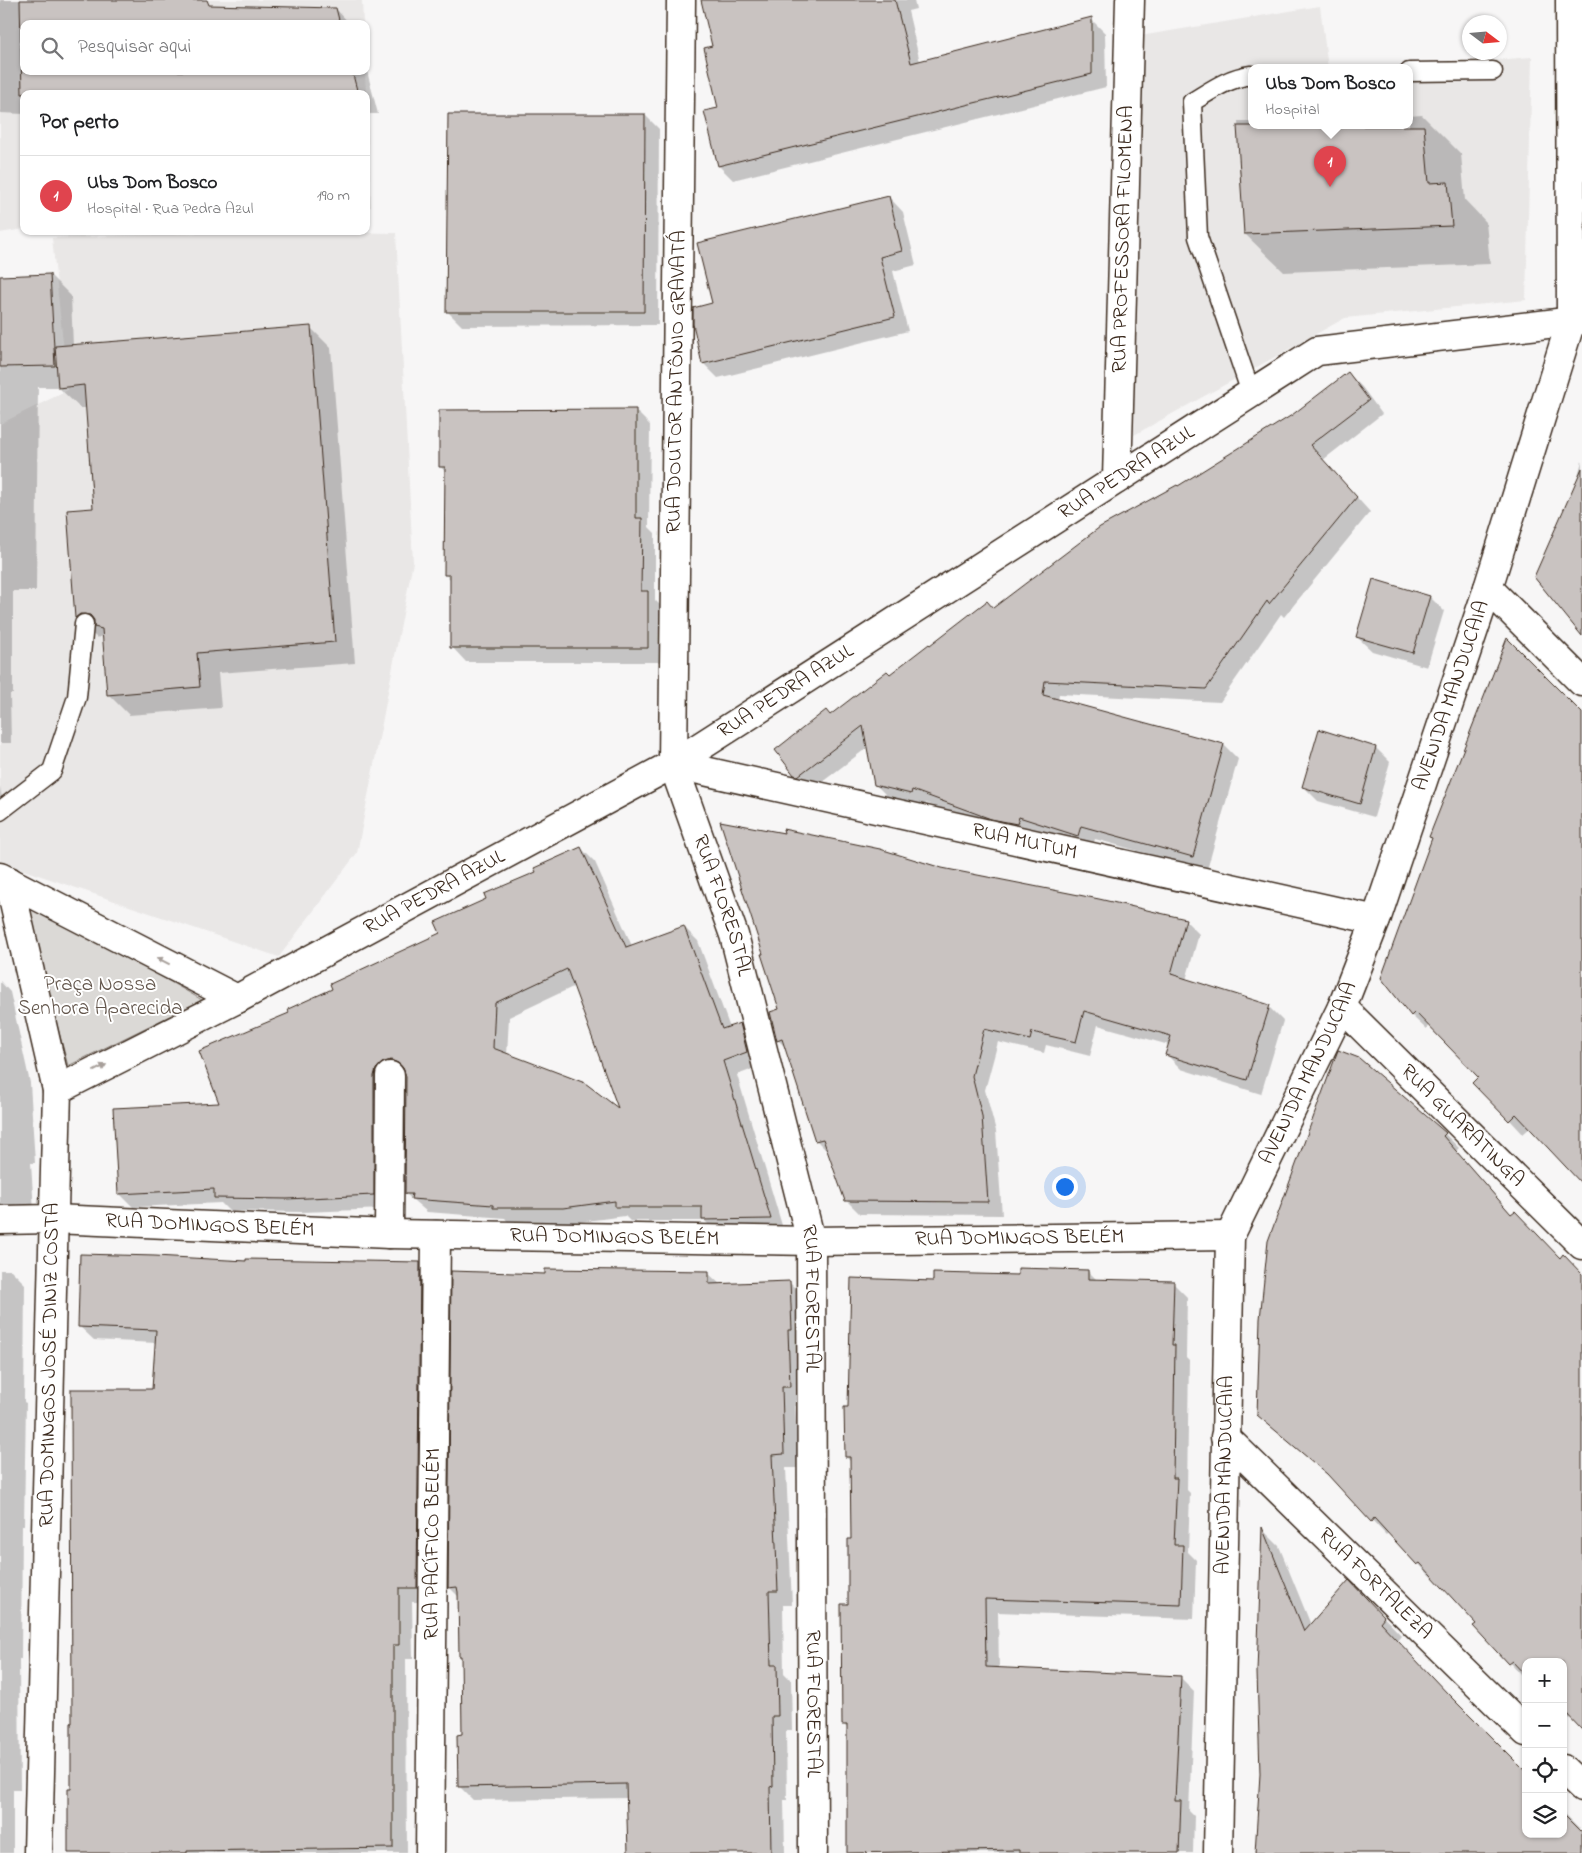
<!DOCTYPE html>
<html lang="pt">
<meta charset="utf-8">
<style>
:root{--surface:#fff;--page:#f2f2f2;--text:#202124;--muted:#757577;--line:#e0e0e0;--accent:#7c3aed}
body{margin:0;font-family:"Indie Flower",sans-serif;background:var(--page);color:var(--text)}
.controls{position:absolute;right:15px;bottom:15px;display:grid;overflow:hidden;border-radius:10px;box-shadow:0 1px 4px #0004}
.controls button{width:45px;height:45px;display:grid;place-items:center;padding:0;border:0;border-bottom:1px solid var(--line);background:var(--surface);color:var(--text);font:25px sans-serif}
.compass{position:absolute;left:1462px;top:15px;width:45px;height:45px;border-radius:50%;background:var(--surface);box-shadow:0 1px 4px #0004;rotate:106deg}
.you{position:absolute;left:1064px;top:1186px;width:18px;height:18px;margin:-12px;border:4px solid #fff;border-radius:50%;background:#1a73e8;box-shadow:0 0 0 8px #1a73e833}
.badge{display:grid;place-items:center;width:32px;height:32px;border-radius:50%;background:var(--accent);color:#fff;font-size:16px;font-weight:700}
.pin{position:absolute;translate:-50% -41px;filter:drop-shadow(0 1px 2px #0008)}
.pin::after{content:'';position:absolute;top:26px;width:18px;height:15px;background:inherit;clip-path:polygon(0 0,100% 0,50% 100%)}
.popup{position:absolute;left:1248px;top:64px;width:165px;height:65px;box-sizing:border-box;display:grid;place-content:center;border-radius:10px;background:var(--surface);filter:drop-shadow(0 1px 4px #0005);font-size:16px;white-space:nowrap;color:var(--muted)}
.popup b{font-size:19px;color:var(--text)}
.popup::after{content:'';position:absolute;left:50%;top:100%;margin-left:-10px;border:10px solid transparent;border-top-color:var(--surface)}
.list{margin:0;padding:0;list-style:none}
h2{display:flex;justify-content:space-between;align-items:center;height:65px;margin:0;padding:0 20px;font-size:21px}
h2 small{font-size:16px;font-weight:400;color:var(--muted)}
.list li{display:grid;grid-template-columns:32px 1fr auto;gap:15px;align-items:center;box-sizing:border-box;height:80px;padding:0 20px;border-top:1px solid var(--line)}
.list b{display:block;font-size:19px;white-space:nowrap}
.list p{margin:0;font-size:16px;white-space:nowrap;color:var(--muted)}
.list em{font-size:16px;font-style:normal;color:var(--muted)}
.icon{flex:none;width:28px;height:28px;fill:none;stroke:currentColor;stroke-width:2;stroke-linecap:round;stroke-linejoin:round}
.map{position:relative;flex:none;width:1582px;height:1853px;overflow:hidden}
.search{position:absolute;background:var(--surface);box-shadow:0 1px 4px #0004;left:20px;top:20px;width:350px;height:55px;display:flex;align-items:center;gap:12px;box-sizing:border-box;padding:0 18px;border-radius:10px;color:var(--muted);font-size:19px}
.panel{position:absolute;background:var(--surface);box-shadow:0 1px 4px #0004;left:20px;top:90px;width:350px;height:145px;border-radius:10px}
.map>svg:first-child{display:block}
</style>
<div class="map">
<svg width="1582" height="1853" viewBox="0 0 1582 1853">
<rect width="100%" height="100%" fill="#f7f6f6"/>
<filter id="ink" filterUnits="userSpaceOnUse"><feTurbulence type="fractalNoise" baseFrequency=".02" numOctaves="2"/><feDisplacementMap in="SourceGraphic" scale="10" xChannelSelector="R" yChannelSelector="G"/><feConvolveMatrix kernelMatrix="1 2 1 2 8 2 1 2 1" color-interpolation-filters="sRGB"/></filter>
<g filter="url(#ink)">
<g fill="#e9e7e6">
<polygon points="0,0 362,0 363,24 24,24 24,71 365,71 366,94 24,94 24,229 0,233"/>
<polygon points="1320,6 1328,68 1251,68 1251,126 1409,126 1409,68 1395,68 1532,57 1526,300 1345,318 1134,435 1128,38"/>
<polygon points="366,101 371,207 366,208"/>
<polygon points="256,231 396,233 413,562 357,853 279,957 0,862 0,424 68,390 52,238"/>
</g>
<polygon fill="#dbd9d6" stroke="#8b827a" points="23,897 202,1000 68,1066"/>
<g fill="#0003" fill-rule="evenodd">
<polygon points="0,0 98,0 24,24 24,114 0,113 0,122"/>
<polygon points="702,0 914,0 916,9 908,11 920,62 1091,19 1105,33 1106,87 733,180 719,166 720,108 713,47"/>
<polygon points="336,9 350,24 264,24"/>
<polygon points="366,67 378,114 366,114 366,94 273,94 270,71 366,71"/>
<polygon points="645,115 659,129 658,325 462,326 448,312"/>
<polygon points="1422,115 1461,154 1465,200 1486,222 1490,264 1284,272 1245,234 1238,122 1251,122 1251,126 1409,126 1409,116"/>
<polygon points="889,197 903,212 916,265 893,271 908,331 718,378 704,364 694,324 713,304"/>
<polygon points="50,275 71,296 73,346 310,327 331,348 355,663 218,673 221,708 129,715 108,694 104,635 97,638 76,618 68,511 94,509 87,408 80,408 58,387 38,387 36,591 13,591 13,694 10,694 11,743 0,743 0,277"/>
<polygon points="1348,373 1362,387 1382,414 1323,460 1370,512 1284,617 1281,614 1220,702 1059,694 1058,700 1224,745 1238,759 1207,870 1095,839 1092,849 1006,832 926,803 925,807 890,799 876,785 868,747 813,789 810,789 795,774 830,716 930,647 994,609 1178,488 1292,416"/>
<polygon points="636,411 650,425 649,527 655,533 655,600 661,606 661,662 466,662 452,647 451,580 445,574 446,473 440,466"/>
<polygon points="1582,461 1582,634 1575,487"/>
<polygon points="1373,581 1430,597 1444,611 1427,667 1372,651 1357,637"/>
<polygon points="1582,715 1582,1182 1531,1127 1523,1134 1510,1120 1480,1077 1429,1025 1426,1029 1412,1016 1382,977 1433,839 1430,836"/>
<polygon points="1376,748 1390,762 1374,817 1318,801 1304,787"/>
<polygon points="0,786 3,807 0,807"/>
<path d="M 581,848 L 595,862 L 632,946 L 684,927 L 698,941 L 730,1028 L 740,1024 L 754,1038 L 761,1066 L 737,1075 L 784,1232 L 717,1233 L 705,1221 L 630,1221 L 625,1216 L 578,1222 L 508,1222 L 505,1218 L 427,1212 L 406,1194 L 406,1074 L 396,1076 L 387,1209 L 302,1212 L 229,1211 L 221,1203 L 133,1207 L 119,1193 L 221,1104 L 291,1014 L 333,989 L 442,933 L 488,900 ZM 575,986 L 621,1112 L 507,1055 L 509,1017 Z"/>
<polygon points="942,869 1185,920 1199,934 1186,980 1269,1007 1283,1021 1261,1094 1181,1069 1167,1055 1169,1045 1098,1025 1090,1056 1046,1045 1044,1053 998,1042 985,1090 996,1131 1002,1215 860,1214 846,1200 830,1154 816,1140 787,1049 778,1040 781,1009"/>
<polygon points="0,981 10,992 30,1083 35,1163 31,1163 34,1211 0,1214"/>
<polygon points="1358,1059 1445,1134 1459,1148 1456,1151 1512,1215 1560,1259 1582,1275 1582,1728 1571,1716 1569,1719 1563,1713 1563,1662 1526,1662 1526,1675 1523,1677 1475,1626 1477,1624 1434,1576 1432,1578 1389,1532 1386,1535 1338,1484 1258,1414"/>
<polygon points="247,1263 420,1263 434,1277 431,1602 412,1602 413,1659 406,1659 407,1853 70,1853 72,1790 153,1390 156,1343 94,1340 79,1326"/>
<polygon points="0,1270 11,1270 25,1284 24,1402 26,1403 25,1461 24,1526 22,1526 21,1659 19,1659 20,1790 13,1790 13,1853 0,1853"/>
<polygon points="1088,1271 1098,1281 1173,1283 1187,1297 1186,1357 1189,1360 1187,1490 1190,1493 1188,1552 1196,1560 1194,1619 998,1612 999,1669 1180,1677 1194,1691 1189,1811 1194,1816 1193,1853 848,1853 848,1729 843,1724 852,1540 851,1462 846,1457 850,1408 934,1282"/>
<polygon points="708,1273 721,1285 790,1283 804,1297 803,1400 795,1401 798,1468 786,1468 792,1605 783,1605 784,1673 791,1680 792,1730 786,1730 787,1800 784,1800 785,1853 629,1853 628,1798 473,1800 459,1786 463,1736 462,1658 460,1656 458,1596 449,1587 547,1276"/>
<polygon points="1263,1530 1279,1546 1311,1625 1366,1599 1401,1635 1397,1640 1526,1834 1563,1834 1563,1811 1580,1828 1579,1830 1582,1833 1582,1853 1256,1853 1261,1774"/>
</g>
<g fill="#c9c3c1" stroke="#3b2a1e" fill-rule="evenodd">
<polygon points="20,0 207,0 209,5 336,8 340,24 24,24 24,71 352,71 358,94 22,94"/>
<polygon points="701,0 895,0 911,63 1092,17 1092,74 718,166 704,111 718,108 704,48 712,46"/>
<polygon points="448,114 645,114 644,312 446,312"/>
<polygon points="1237,126 1424,126 1429,183 1448,182 1452,226 1244,234"/>
<polygon points="889,196 902,251 880,257 895,317 702,364 693,324 693,308 712,303 697,243"/>
<polygon points="50,274 55,366 0,367 0,276"/>
<polygon points="311,326 335,642 197,653 200,687 107,695 102,629 94,627 94,620 90,615 80,614 75,618 67,510 93,508 84,385 58,388 55,346"/>
<polygon points="1348,372 1369,400 1310,445 1357,497 1269,604 1267,601 1206,689 1045,681 1043,695 1224,744 1193,857 1081,826 1078,836 1019,817 1017,824 991,819 912,790 911,794 874,785 863,726 798,776 794,775 775,750 826,710 830,715 887,671 890,674 929,644 930,645 987,601 993,608 1100,527 1177,485 1178,486 1292,415"/>
<polygon points="636,409 636,518 642,518 641,591 648,591 648,648 450,648 450,575 444,575 445,467 439,467 439,410"/>
<polygon points="1582,468 1582,636 1534,577"/>
<polygon points="1373,579 1430,596 1413,653 1356,637"/>
<polygon points="1507,638 1582,713 1582,1184 1516,1114 1509,1121 1472,1083 1478,1077 1415,1012 1411,1016 1381,978 1432,838 1429,837"/>
<polygon points="1319,729 1376,747 1360,804 1302,787"/>
<polygon points="720,821 784,833 783,829 880,849 942,868 1099,899 1186,919 1171,974 1270,1005 1247,1080 1165,1055 1171,1036 1084,1011 1076,1042 1032,1032 1030,1040 984,1029 972,1076 982,1116 988,1202 845,1201 823,1139 815,1141 782,1039 777,1041 770,1012 779,1009 761,954 763,954"/>
<path d="M 581,847 L 626,947 L 684,926 L 722,1029 L 740,1023 L 747,1052 L 723,1061 L 771,1219 L 702,1220 L 702,1207 L 615,1207 L 615,1201 L 563,1208 L 493,1208 L 493,1205 L 411,1199 L 412,1194 L 405,1194 L 406,1076 L 403,1068 L 398,1063 L 391,1060 L 382,1063 L 376,1069 L 374,1076 L 374,1195 L 287,1199 L 214,1198 L 214,1189 L 118,1194 L 113,1108 L 219,1103 L 199,1051 L 289,1013 L 288,1009 L 332,989 L 330,984 L 440,933 L 435,922 L 486,899 L 484,894 L 536,872 L 534,868 ZM 567,969 L 618,1108 L 585,1083 L 493,1048 L 495,1003 Z"/>
<polygon points="1338,1050 1359,1058 1446,1133 1443,1136 1511,1214 1515,1211 1560,1258 1563,1254 1582,1274 1582,1730 1563,1710 1563,1662 1526,1662 1526,1676 1512,1661 1508,1664 1473,1626 1476,1624 1420,1563 1417,1565 1374,1518 1371,1522 1327,1474 1257,1415 1260,1319 1268,1241"/>
<polygon points="80,1254 155,1256 246,1261 246,1259 420,1262 417,1588 399,1588 399,1645 393,1645 393,1848 187,1851 187,1853 68,1853 68,1789 71,1789 71,1723 72,1723 71,1389 152,1389 156,1330 78,1327"/>
<polygon points="1018,1268 1088,1270 1088,1279 1174,1281 1172,1345 1175,1345 1173,1478 1177,1478 1174,1545 1183,1545 1181,1605 985,1599 986,1667 1181,1676 1175,1801 1181,1801 1179,1853 1019,1853 1019,1850 847,1853 847,1725 842,1725 841,1604 848,1604 848,1539 851,1539 850,1457 845,1457 844,1407 848,1407 851,1278 933,1281 933,1273 1018,1275"/>
<polygon points="545,1269 709,1271 709,1284 790,1281 792,1330 788,1330 790,1387 782,1387 784,1454 772,1455 778,1591 769,1591 771,1665 777,1665 778,1716 772,1716 773,1786 770,1787 771,1853 628,1853 626,1784 458,1787 457,1735 462,1734 461,1656 459,1656 458,1592 457,1587 448,1588 451,1271 545,1274"/>
<polygon points="1262,1527 1304,1631 1349,1580 1384,1617 1380,1622 1448,1694 1526,1772 1526,1834 1563,1834 1563,1813 1582,1832 1582,1853 1255,1853 1260,1774 1257,1672"/>
</g>
<g fill="none" stroke-linecap="round" stroke-linejoin="round">
<g stroke="#3b2a1e" stroke-width="21">
<g id="lane">
<polyline points="1409,72 1493,71"/>
<path d="M 1251,393 L 1198,237 L 1192,102 C 1212,90 1228,78 1251,75"/>
<polyline points="0,811 52,771 77,697 84,624"/>
</g>
</g>
<g stroke="#3b2a1e" stroke-width="31">
<g id="street">
<path id="s1" d="M 681,0 L 673,764 L 734,935 L 811,1241 L 813,1853"/>
<polyline points="1570,0 1571,321"/>
<path id="s2" d="M 1117,479 L 1130,0"/>
<path id="s3" d="M 673,764 L 1376,920"/>
<polyline points="9,881 57,1090 38,1853"/>
<path id="s4" d="M 1342,1007 L 1582,1245"/>
<polyline points="57,1090 237,999"/>
<polyline points="389,1234 390,1076"/>
<path id="s5" d="M 1225,1437 L 1526,1732"/>
<polyline points="1563,1769 1582,1787"/>
<path id="s6" d="M 430,1853 L 436,1235"/>
</g>
</g>
<g stroke="#3b2a1e" stroke-width="31">
<g id="secondary">
<polyline points="1488,588 1582,682"/>
<path id="s7" d="M 0,877 L 237,999 L 673,764 L 1317,351 L 1582,320"/>
<path id="s8" d="M 0,1220 L 54,1219 L 389,1234 L 811,1241 L 1230,1236"/>
<path id="s9" d="M 1218,1853 L 1230,1236 L 1342,1007 L 1376,920 L 1488,588 L 1571,321"/>
</g>
</g>
<use href="#lane" stroke="#fff" stroke-width="18"/>
<use href="#street" stroke="#fff" stroke-width="28"/>
<use href="#secondary" stroke="#fff" stroke-width="28"/>
</g>
<defs><path id="oneway-solid" d="M-6-.8H1V-3.2L6.5 0L1 3.2V.8H-6Z" transform="scale(1.25)"/></defs>
<g fill="#a79f9a">
<use href="#oneway-solid" transform="translate(163 961) rotate(-153)"/>
<use href="#oneway-solid" transform="translate(100 1068) rotate(-27)"/>
</g>
</g>
<g text-anchor="middle" dominant-baseline="central" stroke-width="4" stroke-linejoin="round" paint-order="stroke">
<g font-size="21" fill="#3b2a1e" stroke="#fff">
<text stroke="none"><textPath href="#s2" startOffset="240">RUA PROFESSORA FILOMENA</textPath></text>
<text transform="translate(677 382) rotate(-89)">RUA DOUTOR ANTÔNIO GRAVATÁ</text>
<text stroke="none"><textPath href="#s7" startOffset="1301">RUA PEDRA AZUL</textPath></text>
<text stroke="none"><textPath href="#s7" startOffset="896">RUA PEDRA AZUL</textPath></text>
<text stroke="none"><textPath href="#s9" startOffset="1202">AVENIDA MANDUCAIA</textPath></text>
<text stroke="none"><textPath href="#s3" startOffset="360">RUA MUTUM</textPath></text>
<text stroke="none"><textPath href="#s7" startOffset="491">RUA PEDRA AZUL</textPath></text>
<text stroke="none"><textPath href="#s1" startOffset="914">RUA FLORESTAL</textPath></text>
<text stroke="none"><textPath href="#s9" startOffset="798">AVENIDA MANDUCAIA</textPath></text>
<text stroke="none"><textPath href="#s4" startOffset="169">RUA GUARATINGA</textPath></text>
<text stroke="none"><textPath href="#s8" startOffset="210">RUA DOMINGOS BELÉM</textPath></text>
<text stroke="none"><textPath href="#s8" startOffset="615">RUA DOMINGOS BELÉM</textPath></text>
<text stroke="none"><textPath href="#s8" startOffset="1020">RUA DOMINGOS BELÉM</textPath></text>
<text stroke="none"><textPath href="#s1" startOffset="1319">RUA FLORESTAL</textPath></text>
<text transform="translate(50 1365) rotate(-89)">RUA DOMINGOS JOSÉ DINIZ COSTA</text>
<text stroke="none"><textPath href="#s9" startOffset="378">AVENIDA MANDUCAIA</textPath></text>
<text stroke="none"><textPath href="#s6" startOffset="309">RUA PACÍFICO BELÉM</textPath></text>
<text stroke="none"><textPath href="#s5" startOffset="210">RUA FORTALEZA</textPath></text>
<text stroke="none"><textPath href="#s1" startOffset="1724">RUA FLORESTAL</textPath></text>
</g>
<g font-size="21" fill="#63564c" stroke="#fff">
<text x="100" y="985">Praça Nossa<tspan x="100" dy="24">Senhora Aparecida</tspan></text>
</g>
</g>
</svg>
<div class="controls">
<button>+</button>
<button>−</button>
<button><svg class="icon" aria-label="locate" viewBox="0 0 24 24"><circle cx="12" cy="12" r="6"/><path d="M12 2v4M12 18v4M2 12h4M18 12h4"/></svg></button>
<button><svg class="icon" aria-label="layers" viewBox="0 0 24 24"><path d="M12 4l9 5-9 5-9-5zM3 14l9 5 9-5"/></svg></button>
</div>
<svg class="compass" viewBox="-18 -18 36 36"><path d="M0-13l5 13h-10z" fill="#e53935"/><path d="M0 13l5-13h-10z" fill="#757577"/></svg>
<div class="you"></div>
<div class="pin badge" style="left:1330px;top:187px;background:#e0444e">1</div>
<div class="popup"><b>Ubs Dom Bosco</b>Hospital</div>
<div class="search"><svg class="icon" aria-label="search" viewBox="0 0 24 24"><circle cx="10" cy="10" r="6"/><path d="M15 15l6 6"/></svg>Pesquisar aqui</div>
<section class="panel">
<h2>Por perto<small></small></h2>
<ul class="list">
<li><span class="badge" style="background:#e0444e">1</span><div><b>Ubs Dom Bosco</b><p>Hospital · Rua Pedra Azul</p></div><em>190 m</em></li>
</ul>
</section>
</div>
